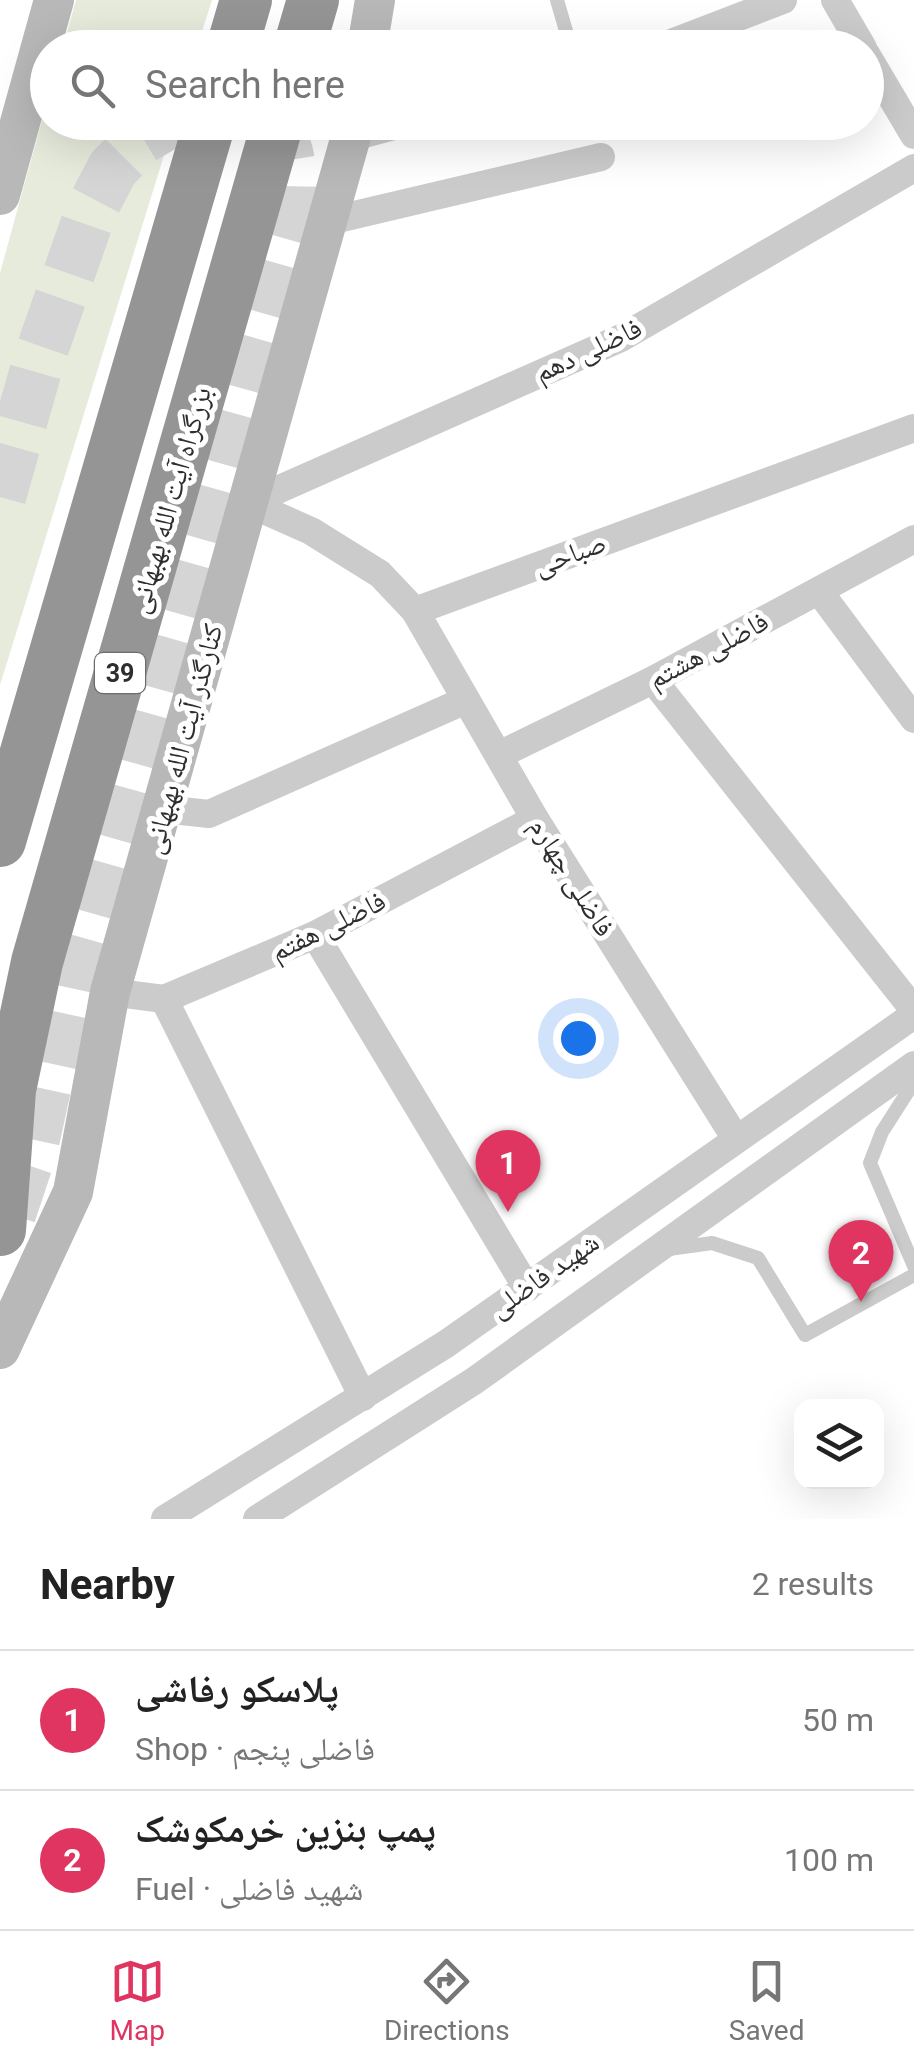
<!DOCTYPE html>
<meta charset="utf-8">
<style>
:root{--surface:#fff;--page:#f6f6f6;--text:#222;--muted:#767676;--line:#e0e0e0;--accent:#df3560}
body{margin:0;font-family:Roboto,"Noto Naskh Arabic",sans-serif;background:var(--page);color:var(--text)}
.controls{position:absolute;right:30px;bottom:30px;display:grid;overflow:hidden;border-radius:20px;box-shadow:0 10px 40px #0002}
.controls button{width:90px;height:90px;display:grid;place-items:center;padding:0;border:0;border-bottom:2px solid var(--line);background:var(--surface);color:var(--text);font:50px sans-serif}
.you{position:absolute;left:578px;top:1038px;width:35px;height:35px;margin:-25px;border:8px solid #fff;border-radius:50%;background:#1a73e8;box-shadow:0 0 0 15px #1a73e833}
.badge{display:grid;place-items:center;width:65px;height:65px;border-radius:50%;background:var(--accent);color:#fff;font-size:32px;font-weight:700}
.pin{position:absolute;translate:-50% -82px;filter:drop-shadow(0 2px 5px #0008)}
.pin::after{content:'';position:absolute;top:52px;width:35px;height:30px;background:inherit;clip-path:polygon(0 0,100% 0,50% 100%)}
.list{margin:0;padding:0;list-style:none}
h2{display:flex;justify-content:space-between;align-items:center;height:130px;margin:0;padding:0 40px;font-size:42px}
h2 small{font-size:32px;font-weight:400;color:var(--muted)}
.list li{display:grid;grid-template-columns:65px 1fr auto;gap:30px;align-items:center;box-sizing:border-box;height:140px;padding:0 40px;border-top:2px solid var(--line)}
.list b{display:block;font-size:38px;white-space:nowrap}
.list p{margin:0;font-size:32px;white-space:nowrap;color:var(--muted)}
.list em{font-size:32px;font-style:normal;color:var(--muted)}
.icon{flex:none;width:55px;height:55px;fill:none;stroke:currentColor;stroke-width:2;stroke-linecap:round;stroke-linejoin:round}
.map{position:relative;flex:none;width:914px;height:1519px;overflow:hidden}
.search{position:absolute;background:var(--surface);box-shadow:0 10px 40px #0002;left:30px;right:30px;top:30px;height:110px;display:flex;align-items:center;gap:25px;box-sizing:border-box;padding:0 35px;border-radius:55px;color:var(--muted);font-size:38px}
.sheet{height:410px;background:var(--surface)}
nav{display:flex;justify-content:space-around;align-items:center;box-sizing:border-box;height:140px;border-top:2px solid var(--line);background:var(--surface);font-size:28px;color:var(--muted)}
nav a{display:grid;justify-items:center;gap:5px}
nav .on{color:var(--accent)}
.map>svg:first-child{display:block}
</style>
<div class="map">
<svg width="914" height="1519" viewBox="0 0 914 1519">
<rect width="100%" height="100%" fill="#fff"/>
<g fill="#e6ebdc">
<polygon points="76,0 212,0 197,47 63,47"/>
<polygon points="47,102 48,122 174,123 0,685 0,273"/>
</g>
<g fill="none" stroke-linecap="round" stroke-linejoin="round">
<g stroke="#d5d5d5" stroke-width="52" stroke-dasharray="52 26" stroke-linecap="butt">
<polyline points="0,497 39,359 92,208 113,168 143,138 170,122"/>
<path d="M 10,1214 L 32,1148 L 72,964 L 290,192 C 291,168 290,135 265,122"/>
</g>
<g stroke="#cbcbcb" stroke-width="14">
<polyline points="557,0 571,48"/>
<polyline points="914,1082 882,1132 870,1163 914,1266"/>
<polyline points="669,1249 712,1243 758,1258 805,1335 914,1275"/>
</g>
<g stroke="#cbcbcb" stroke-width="28">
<polyline points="835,0 863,48"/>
<polyline points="658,48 783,0"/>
<polyline points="866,54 914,135"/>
<polyline points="353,137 409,122"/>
<polyline points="329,221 601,157"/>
<polyline points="248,503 621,338 914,168"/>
<polyline points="248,503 311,531 380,574 415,611 914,428"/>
<polyline points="819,591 914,719"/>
<polyline points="415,611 535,819 736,1139"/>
<polyline points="653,680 914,1010"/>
<polyline points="499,755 653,680 914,539"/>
<polyline points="163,809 209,814 466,700"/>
<polyline points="315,935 527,1288"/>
<polyline points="110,992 164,999 315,935 535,819"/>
<polyline points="164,999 363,1397"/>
<polyline points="165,1519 446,1344 914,1015"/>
<polyline points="257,1519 474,1381 914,1065"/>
</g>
<g stroke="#b8b8b8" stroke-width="40">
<polyline points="367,48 375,0"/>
<polyline points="0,195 54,0"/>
<polyline points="0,1349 73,1192 110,992 355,122"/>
</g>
<g stroke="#959595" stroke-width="52">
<polyline points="232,48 246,0"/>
<polyline points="299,48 313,0"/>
<polyline points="0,841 210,122"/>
<polyline points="0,1230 10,1090 37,962 278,122"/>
</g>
</g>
<g text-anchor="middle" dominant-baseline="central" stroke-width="10" stroke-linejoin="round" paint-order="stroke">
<rect fill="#fff" stroke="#6d6d6d" stroke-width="2.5" x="95" y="653" width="50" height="40" rx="8"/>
<g font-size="25" font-weight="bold" fill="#2e2e2e">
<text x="120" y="673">39</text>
</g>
<g font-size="28" fill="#2e2e2e" stroke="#fff">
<text transform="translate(588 350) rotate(-25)">فاضلی دهم</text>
<text transform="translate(170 500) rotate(-74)">بزرگراه آیت الله بهبهانی</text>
<text transform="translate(570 554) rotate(-20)">صباحی</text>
<text transform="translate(708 650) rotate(-28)">فاضلی هشتم</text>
<text transform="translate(183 739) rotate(-75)">کنارگذر آیت الله بهبهانی</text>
<text transform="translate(572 877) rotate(58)">فاضلی چهارم</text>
<text transform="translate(328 926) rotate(-26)">فاضلی هفتم</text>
<text transform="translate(544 1275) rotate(-35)">شهید فاضلی</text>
</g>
</g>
</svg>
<div class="controls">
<button><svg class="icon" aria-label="layers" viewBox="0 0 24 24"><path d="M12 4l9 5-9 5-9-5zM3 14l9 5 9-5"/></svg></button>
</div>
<div class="you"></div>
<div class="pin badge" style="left:508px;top:1212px">1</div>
<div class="pin badge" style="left:861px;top:1302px">2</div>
<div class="search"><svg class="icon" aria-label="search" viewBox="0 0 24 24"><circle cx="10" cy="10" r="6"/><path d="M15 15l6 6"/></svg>Search here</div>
</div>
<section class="sheet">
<h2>Nearby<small>2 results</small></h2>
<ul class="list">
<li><span class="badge">1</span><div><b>پلاسکو رفاشی</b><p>Shop · فاضلی پنجم</p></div><em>50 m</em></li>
<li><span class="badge">2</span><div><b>پمپ بنزین خرمکوشک</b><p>Fuel · شهید فاضلی</p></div><em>100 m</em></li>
</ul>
</section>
<nav>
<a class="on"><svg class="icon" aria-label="map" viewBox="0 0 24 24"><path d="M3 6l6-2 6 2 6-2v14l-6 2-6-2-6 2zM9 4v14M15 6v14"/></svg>Map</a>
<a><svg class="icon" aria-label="directions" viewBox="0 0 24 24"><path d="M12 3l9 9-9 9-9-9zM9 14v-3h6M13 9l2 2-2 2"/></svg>Directions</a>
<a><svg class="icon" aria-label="saved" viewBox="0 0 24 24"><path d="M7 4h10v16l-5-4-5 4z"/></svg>Saved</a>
</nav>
